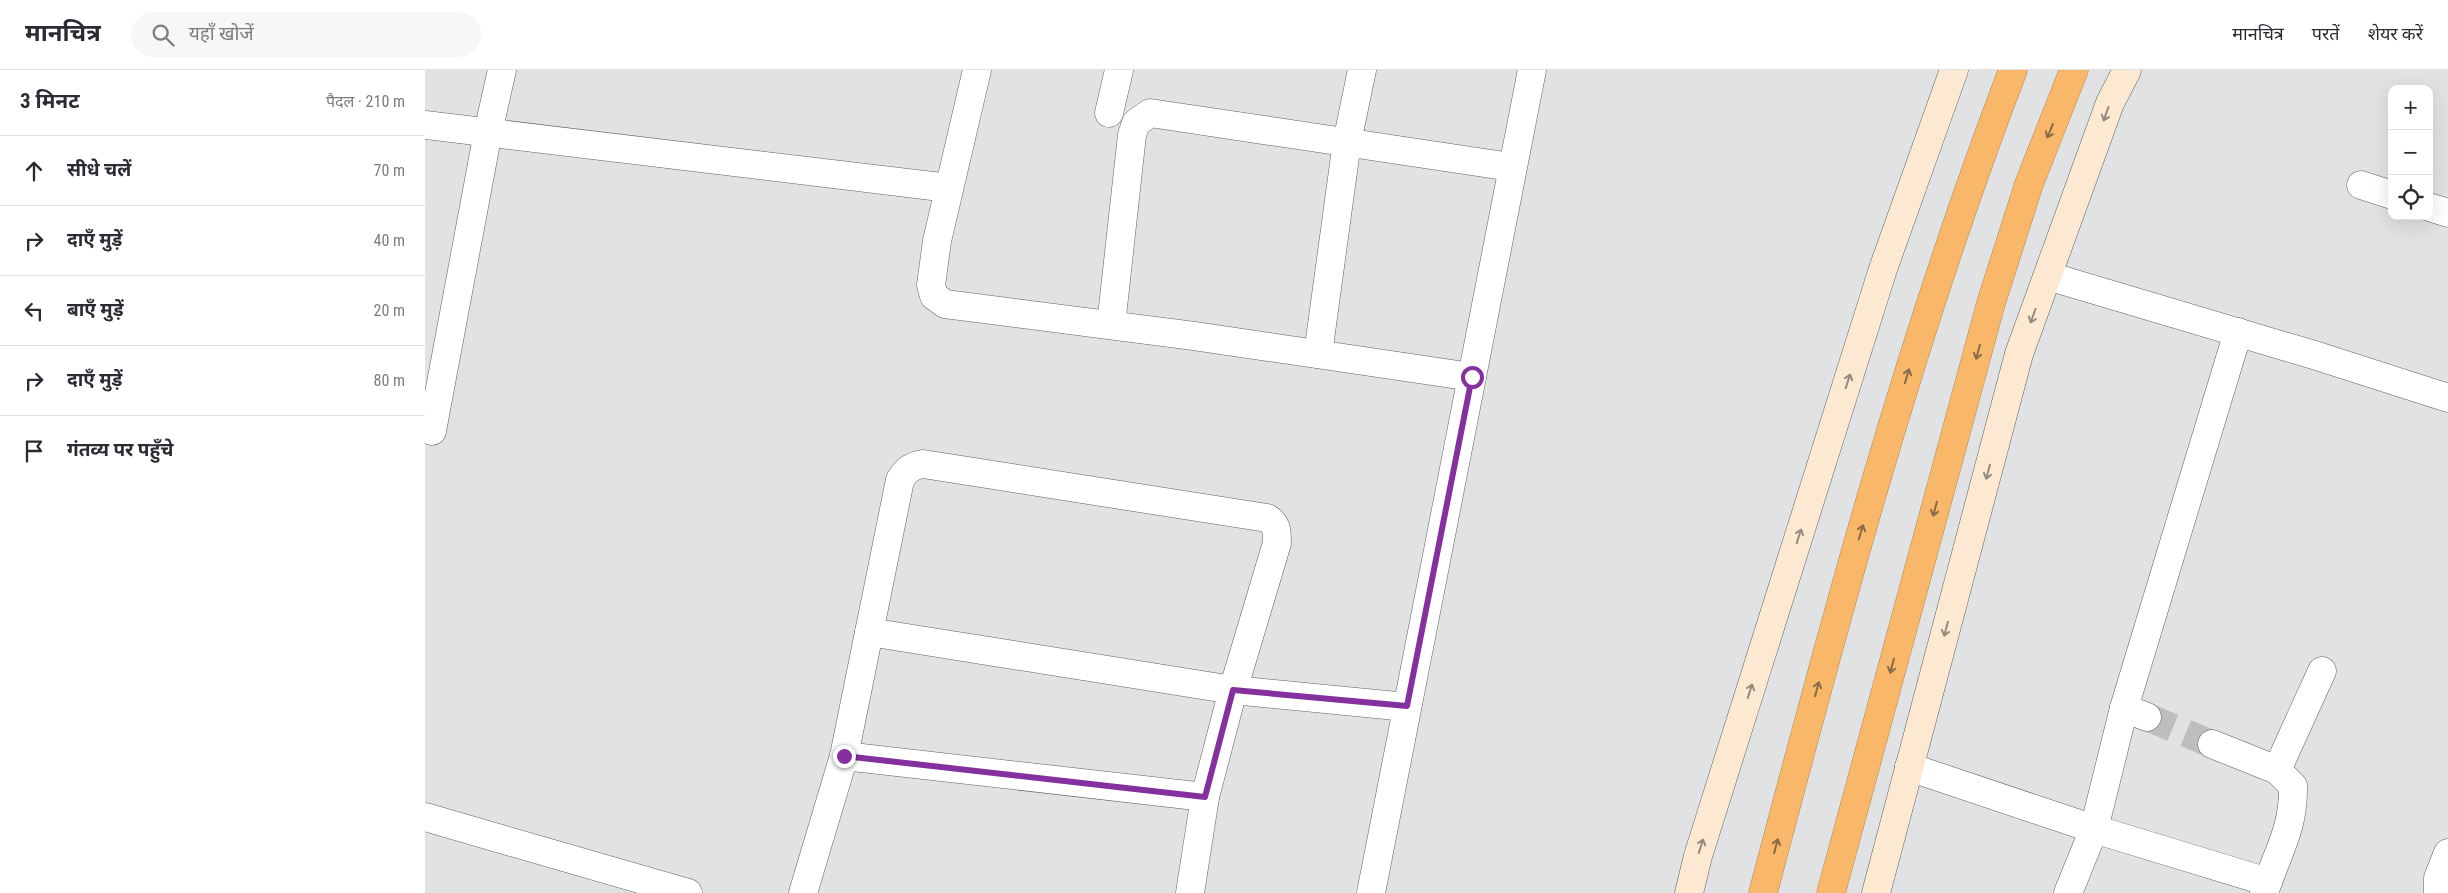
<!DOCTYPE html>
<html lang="hi">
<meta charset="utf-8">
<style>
:root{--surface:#fff;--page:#f7f7f7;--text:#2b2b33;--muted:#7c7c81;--line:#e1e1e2}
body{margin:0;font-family:"Roboto Condensed","Noto Sans Devanagari",sans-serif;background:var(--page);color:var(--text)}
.controls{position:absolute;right:15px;top:15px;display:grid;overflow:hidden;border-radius:10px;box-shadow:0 5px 20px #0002}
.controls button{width:45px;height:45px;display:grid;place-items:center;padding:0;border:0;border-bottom:1px solid var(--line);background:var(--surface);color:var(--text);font:25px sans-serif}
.stop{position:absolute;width:15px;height:15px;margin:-11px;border:4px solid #84309e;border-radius:50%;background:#fff}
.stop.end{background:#84309e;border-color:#fff;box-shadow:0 1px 5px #0008}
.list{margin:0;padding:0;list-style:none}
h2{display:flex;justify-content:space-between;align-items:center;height:65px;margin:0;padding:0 20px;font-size:21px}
h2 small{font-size:16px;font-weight:400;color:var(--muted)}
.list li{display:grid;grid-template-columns:32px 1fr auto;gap:15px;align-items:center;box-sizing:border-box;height:70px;padding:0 20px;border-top:1px solid var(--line)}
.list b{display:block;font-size:19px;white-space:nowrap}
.list em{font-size:16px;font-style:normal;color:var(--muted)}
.icon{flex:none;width:28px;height:28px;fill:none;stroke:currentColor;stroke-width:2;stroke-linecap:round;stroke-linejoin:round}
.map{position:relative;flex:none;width:2023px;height:823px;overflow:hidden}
header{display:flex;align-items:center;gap:30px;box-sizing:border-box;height:70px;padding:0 25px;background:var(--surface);border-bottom:1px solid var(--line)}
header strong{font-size:24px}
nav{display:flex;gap:28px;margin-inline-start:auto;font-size:18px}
.search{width:350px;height:45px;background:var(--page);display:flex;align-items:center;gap:12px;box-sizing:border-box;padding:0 18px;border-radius:28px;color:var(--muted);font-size:19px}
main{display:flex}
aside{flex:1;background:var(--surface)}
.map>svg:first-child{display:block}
</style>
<header>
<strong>मानचित्र</strong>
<div class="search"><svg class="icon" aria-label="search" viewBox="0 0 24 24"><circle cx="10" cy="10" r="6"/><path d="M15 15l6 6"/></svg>यहाँ खोजें</div>
<nav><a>मानचित्र</a><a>परतें</a><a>शेयर करें</a></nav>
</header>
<main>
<aside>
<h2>3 मिनट<small>पैदल · 210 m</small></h2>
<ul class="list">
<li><svg class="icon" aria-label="ahead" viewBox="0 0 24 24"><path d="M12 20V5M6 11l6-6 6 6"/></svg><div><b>सीधे चलें</b></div><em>70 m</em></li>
<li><svg class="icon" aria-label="right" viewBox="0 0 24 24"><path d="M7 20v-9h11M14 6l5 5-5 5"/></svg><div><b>दाएँ मुड़ें</b></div><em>40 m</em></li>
<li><svg class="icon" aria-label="left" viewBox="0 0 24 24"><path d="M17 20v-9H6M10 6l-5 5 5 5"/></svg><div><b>बाएँ मुड़ें</b></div><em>20 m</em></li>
<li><svg class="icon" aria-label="right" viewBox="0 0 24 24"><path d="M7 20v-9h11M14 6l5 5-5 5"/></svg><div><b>दाएँ मुड़ें</b></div><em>80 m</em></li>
<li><svg class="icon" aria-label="arrive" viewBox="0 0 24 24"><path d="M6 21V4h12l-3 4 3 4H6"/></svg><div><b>गंतव्य पर पहुँचे</b></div></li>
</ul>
</aside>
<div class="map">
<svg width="2023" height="823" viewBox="0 0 2023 823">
<rect width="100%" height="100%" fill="#e0e2e4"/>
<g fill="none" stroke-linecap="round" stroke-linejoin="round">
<polyline stroke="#bcbec0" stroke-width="28" stroke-dasharray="28 14" stroke-linecap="butt" points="1722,647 1787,674"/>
<g stroke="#5f6062" stroke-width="29">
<g id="street">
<polyline points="552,0 512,171 506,215 509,226 520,234 769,266 1047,307"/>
<polyline points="684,43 694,0"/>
<polyline points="0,55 524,118"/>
<polyline points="1936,115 1967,125"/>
<polyline points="2004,137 2023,143"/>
<polyline points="1623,206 1889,285 2023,328"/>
<polyline points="686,255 707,65 711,53 725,43 1086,97"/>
<polyline points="893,284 922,72 937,0"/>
<polyline points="7,361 63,62 77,0"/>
<polyline points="444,562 808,620 982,637"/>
<polyline points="1699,638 1722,647"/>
<path d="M 1787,674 L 1852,700 L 1868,716 C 1869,759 1852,783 1839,823"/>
<polyline points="419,686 780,727"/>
<polyline points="1484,697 1669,759 1843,812"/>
<polyline points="1852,700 1897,601"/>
<polyline points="0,747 263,823"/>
<path d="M 378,823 L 419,686 L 475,410 C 481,400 486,396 498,394 L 842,448 C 852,454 852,461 852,473 L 808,620 L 780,727 L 765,823"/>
<polyline points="946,823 1107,0"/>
<polyline points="1643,823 1669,759 1699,638 1813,262"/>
<polyline points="2013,823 2013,808 2023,783"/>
</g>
</g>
<g stroke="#5f6062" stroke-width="29">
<g id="secondary">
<polyline points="1264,823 1273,786 1458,199 1529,0"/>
<polyline points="1451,823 1594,284 1685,33 1702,0"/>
</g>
</g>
<g stroke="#b18754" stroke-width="29">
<g id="highway">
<path d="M 1338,823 C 1411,546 1485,268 1588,0"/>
<polyline points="1406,823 1566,233 1604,114 1649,0"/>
</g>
</g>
<use href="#street" stroke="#fff" stroke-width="28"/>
<use href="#secondary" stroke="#fde9d2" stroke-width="28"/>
<use href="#highway" stroke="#f8b769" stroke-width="28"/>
</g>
<defs><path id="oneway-shaft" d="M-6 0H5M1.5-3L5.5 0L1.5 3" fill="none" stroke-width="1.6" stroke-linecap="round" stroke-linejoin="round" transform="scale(1.25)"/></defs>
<g stroke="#948b80">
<use href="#oneway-shaft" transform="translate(1681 44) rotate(110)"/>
<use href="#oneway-shaft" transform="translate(1608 246) rotate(110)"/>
<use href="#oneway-shaft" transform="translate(1423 311) rotate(-72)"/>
<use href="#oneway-shaft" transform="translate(1563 402) rotate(105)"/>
<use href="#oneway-shaft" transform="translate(1374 466) rotate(-72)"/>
<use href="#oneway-shaft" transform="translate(1521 559) rotate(105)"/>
<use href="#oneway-shaft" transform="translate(1325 621) rotate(-72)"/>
<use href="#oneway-shaft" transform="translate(1276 776) rotate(-72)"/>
</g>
<g stroke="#886b49">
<use href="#oneway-shaft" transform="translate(1625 61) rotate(112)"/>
<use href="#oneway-shaft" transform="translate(1553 282) rotate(105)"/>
<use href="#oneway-shaft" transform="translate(1482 306) rotate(-73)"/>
<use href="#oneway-shaft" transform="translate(1510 439) rotate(105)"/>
<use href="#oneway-shaft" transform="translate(1436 462) rotate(-73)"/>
<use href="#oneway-shaft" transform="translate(1467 596) rotate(105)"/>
<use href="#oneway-shaft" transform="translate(1392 619) rotate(-75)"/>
<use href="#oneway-shaft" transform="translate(1351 776) rotate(-75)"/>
</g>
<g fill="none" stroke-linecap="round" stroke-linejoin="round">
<polyline stroke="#84309e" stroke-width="6" points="419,686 780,727 808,620 982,636 1047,307"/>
</g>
</svg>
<div class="controls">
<button>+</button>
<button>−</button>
<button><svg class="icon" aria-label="locate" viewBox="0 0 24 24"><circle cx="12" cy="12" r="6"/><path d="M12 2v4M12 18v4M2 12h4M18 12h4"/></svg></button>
</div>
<div class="stop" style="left:1047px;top:307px"></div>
<div class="stop end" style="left:419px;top:686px"></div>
</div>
</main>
